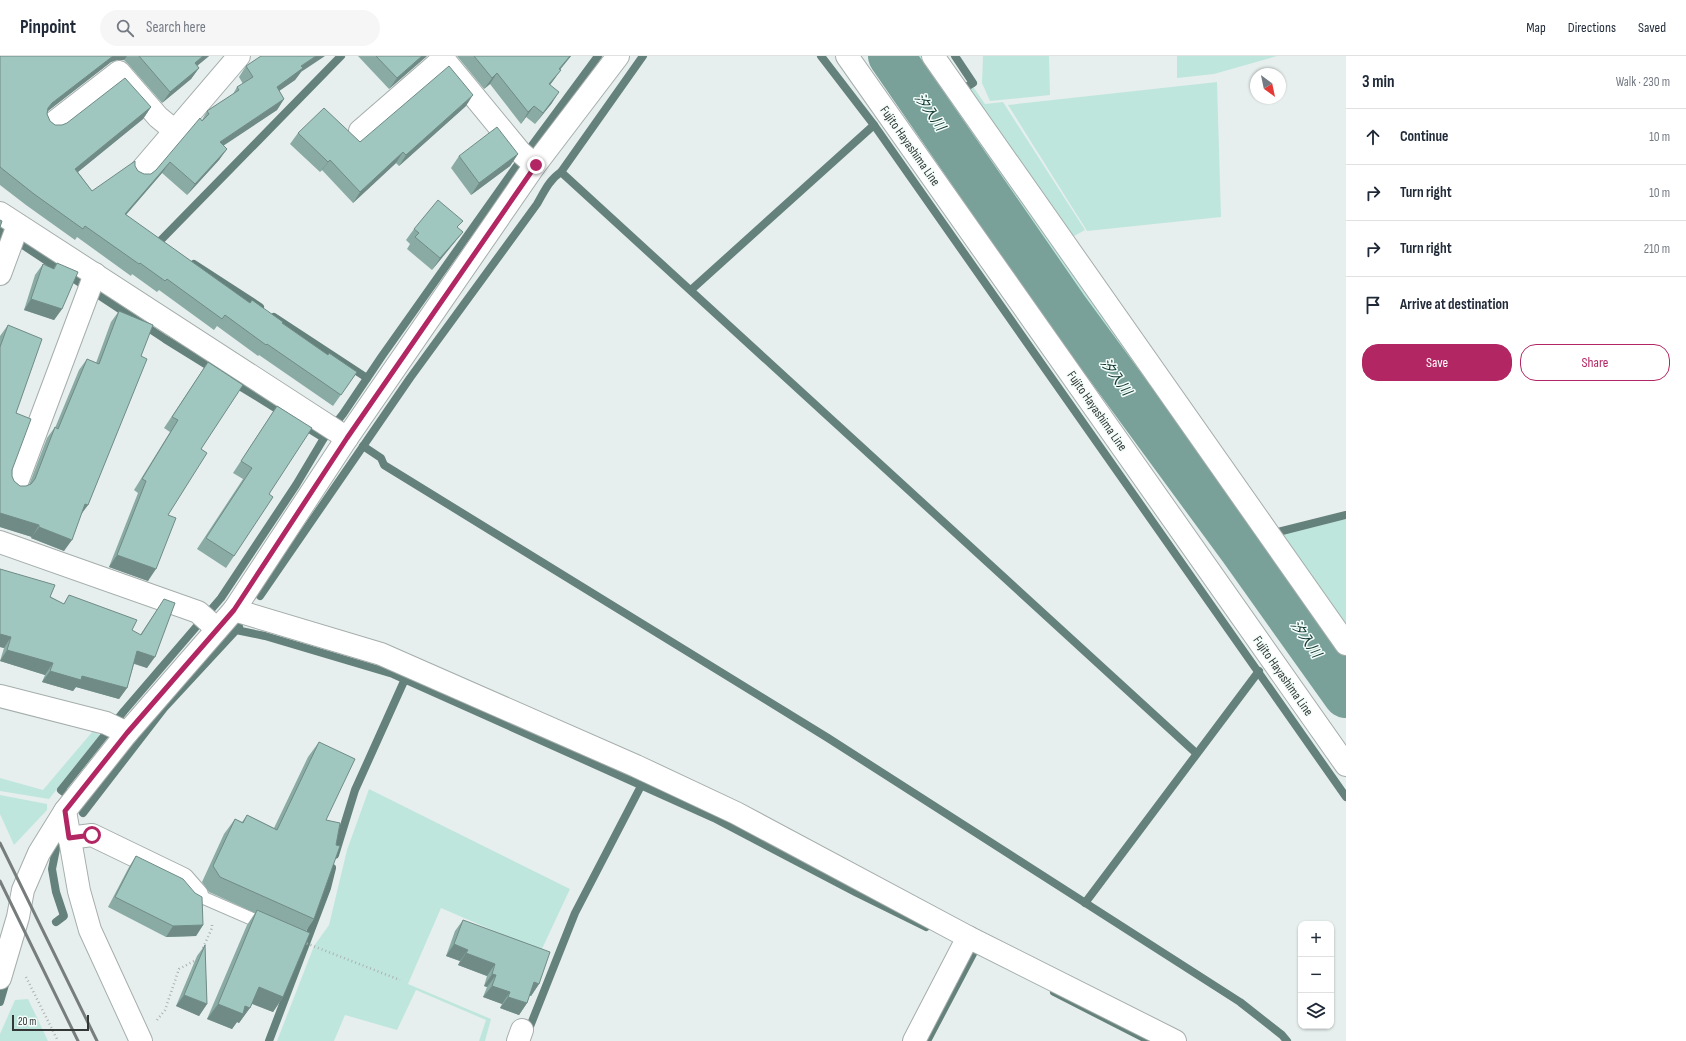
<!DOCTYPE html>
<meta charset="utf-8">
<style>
:root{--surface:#fff;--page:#f6f6f7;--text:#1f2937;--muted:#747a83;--line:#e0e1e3;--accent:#b22763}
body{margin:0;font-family:"Sofia Sans Condensed","Noto Sans JP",sans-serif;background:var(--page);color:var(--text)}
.controls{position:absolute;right:12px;bottom:12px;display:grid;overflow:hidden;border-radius:8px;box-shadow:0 1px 3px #0004}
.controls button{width:36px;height:36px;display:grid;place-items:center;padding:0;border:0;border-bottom:1px solid var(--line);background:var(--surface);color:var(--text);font:20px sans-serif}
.compass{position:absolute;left:1250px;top:12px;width:36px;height:36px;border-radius:50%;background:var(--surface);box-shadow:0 1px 3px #0004;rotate:147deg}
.scale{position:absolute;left:12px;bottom:10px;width:77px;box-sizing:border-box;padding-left:4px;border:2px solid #333736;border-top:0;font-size:11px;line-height:14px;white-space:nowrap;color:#333736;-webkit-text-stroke:3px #f3fdfa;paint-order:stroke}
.stop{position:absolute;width:12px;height:12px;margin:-9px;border:3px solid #b22763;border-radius:50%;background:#fff}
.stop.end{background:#b22763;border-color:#fff;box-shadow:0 1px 4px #0008}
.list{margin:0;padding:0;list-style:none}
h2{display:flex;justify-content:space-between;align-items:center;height:52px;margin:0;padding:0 16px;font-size:17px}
h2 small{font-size:13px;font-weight:400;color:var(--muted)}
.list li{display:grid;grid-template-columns:26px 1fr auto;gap:12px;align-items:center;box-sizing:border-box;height:56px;padding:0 16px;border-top:1px solid var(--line)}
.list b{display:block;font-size:15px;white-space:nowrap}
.list em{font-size:13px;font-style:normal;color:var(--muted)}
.actions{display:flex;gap:8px;padding:12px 16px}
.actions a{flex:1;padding:9px 0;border:1px solid var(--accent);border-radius:16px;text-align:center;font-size:14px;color:var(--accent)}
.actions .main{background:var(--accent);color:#fff}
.icon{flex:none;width:22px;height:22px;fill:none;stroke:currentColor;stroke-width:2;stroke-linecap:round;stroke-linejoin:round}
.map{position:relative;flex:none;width:1346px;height:985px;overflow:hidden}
header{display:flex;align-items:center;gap:24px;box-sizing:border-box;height:56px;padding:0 20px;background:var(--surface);border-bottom:1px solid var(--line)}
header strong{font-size:19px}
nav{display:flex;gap:22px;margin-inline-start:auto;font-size:14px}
.search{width:280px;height:36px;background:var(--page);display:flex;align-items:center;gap:10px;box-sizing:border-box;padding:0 14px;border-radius:22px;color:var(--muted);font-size:15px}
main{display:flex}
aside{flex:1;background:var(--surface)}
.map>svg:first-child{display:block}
</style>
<header>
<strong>Pinpoint</strong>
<div class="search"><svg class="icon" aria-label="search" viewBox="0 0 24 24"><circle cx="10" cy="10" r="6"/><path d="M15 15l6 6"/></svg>Search here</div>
<nav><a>Map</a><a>Directions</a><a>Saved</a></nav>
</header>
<main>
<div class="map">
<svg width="1346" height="985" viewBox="0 0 1346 985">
<rect width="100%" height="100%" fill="#e6efed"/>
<g fill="#bfe6dd">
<polygon points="906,0 925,0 1346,598 1346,623 1211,430 1076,240 1035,188 945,54"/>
<polygon points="983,0 1049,0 1050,39 990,45 982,27"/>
<polygon points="1177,0 1277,0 1214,18 1177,22"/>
<polygon points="1217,26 1221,161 1087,175 1008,49"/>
<polygon points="969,32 974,32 985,48 1003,46 1085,174 1067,184"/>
<polygon points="1346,463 1346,577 1279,479"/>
<polygon points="93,675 100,679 49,743 0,735 0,722 43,734"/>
<polygon points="369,733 570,833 541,895 441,852 408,928 491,963 485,985 479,985 486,964 416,934 397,974 345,959 334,985 277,985 314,890 329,869 347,794"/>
<polygon points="0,739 47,748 47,754 14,789 0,758"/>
<polygon points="28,943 48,985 0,985 0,978 15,944"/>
</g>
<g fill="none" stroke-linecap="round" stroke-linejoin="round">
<g stroke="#65817b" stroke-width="8">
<polyline points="821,0 874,69 1346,741"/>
<polyline points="955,0 973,27 968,30"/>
<polyline points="929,56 938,50"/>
<polyline points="561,116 1196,697"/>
<polyline points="0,174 165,283 215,314"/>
<polyline points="160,185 341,0"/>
<polyline points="0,186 4,176"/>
<polyline points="194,208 260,251"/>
<polyline points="691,234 874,69"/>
<polyline points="274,261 367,322"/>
<polyline points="233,326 285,358"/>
<polyline points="303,369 324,382"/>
<polyline points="363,390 381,402 384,409 828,682 1240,946 1282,979 1287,985"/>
<polyline points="1278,476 1346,459"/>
<polyline points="1242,493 1254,487"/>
<path d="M 260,540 L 410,322 L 537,148 C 544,136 549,124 561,116 L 643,0"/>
<polyline points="236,574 265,580 393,618 714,762 857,837 926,871"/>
<polyline points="65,737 61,734 124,655 221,542 296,429 324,382 343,358 382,300 516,111 598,0"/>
<polyline points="83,757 164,652 239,571"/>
<polyline points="335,799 355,734 405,623"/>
<polyline points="1085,847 1259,615"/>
<polyline points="56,866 64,860 56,836 52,813 57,788"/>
<polyline points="1054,936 1150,985"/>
<polyline points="0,946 7,922"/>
<polyline points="527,978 575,857 641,730"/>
<polyline points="269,985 327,832 332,812"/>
<polyline points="927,985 974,896"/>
</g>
<polyline stroke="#7aa199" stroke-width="46" points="891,0 1065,252 1242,493 1346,639"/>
<g stroke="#a5aeac" stroke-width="14">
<polyline id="service" points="197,839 266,869"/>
</g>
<g stroke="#a5aeac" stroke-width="24">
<g id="minor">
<polyline points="441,0 520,96 535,109"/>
<polyline points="933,0 1346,588"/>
<polyline points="52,68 119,16 158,61 175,75"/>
<polyline points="360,75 443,3"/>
<polyline points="139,117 239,0"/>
<polyline points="0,157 347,382"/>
<polyline points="0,218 18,169"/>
<polyline points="16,429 95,218"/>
<polyline points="0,486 198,556 217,573"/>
<polyline points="234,554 381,598 636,710 736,757 968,881 1175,985"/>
<polyline points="0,640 106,667 127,677"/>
<polyline points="69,782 92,779 183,823 197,839"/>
<polyline points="0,922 18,861 23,834 39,797 65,755"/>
<polyline points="141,985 90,874 79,835 65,755 127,677 234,554 347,382 535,109 618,0"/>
<polyline points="518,985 522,974"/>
<polyline points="914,985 968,881"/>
</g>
</g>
<g stroke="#a5aeac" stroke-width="24">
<polyline id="secondary" points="847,0 1346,709"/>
</g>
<g stroke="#aab2b0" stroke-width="2.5" stroke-dasharray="1 3" stroke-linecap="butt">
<polyline points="303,886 400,924"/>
<polyline points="203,892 212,872 212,867"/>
<polyline points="26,921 58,985"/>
<polyline points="157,964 165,954 179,913 198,903"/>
</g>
<use href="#service" stroke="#fff" stroke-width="12"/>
<use href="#minor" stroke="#fff" stroke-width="22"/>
<use href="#secondary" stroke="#fff" stroke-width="22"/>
<g stroke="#777d7c" stroke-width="3">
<polyline points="0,787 97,985"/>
<polyline points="0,825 78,985"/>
</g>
</g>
<g fill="#8aaba4">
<polygon points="0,0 209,0 197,10 199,12 191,23 162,47 128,8 124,4 117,4 111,6 48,55 47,58 50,65 55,69 62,69 151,51 143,63 78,116 92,135 135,110 138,115 144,118 151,118 156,114 202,64 207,55 233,38 237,31 243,28 239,21 246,10 301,16 295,24 279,35 284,43 277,54 223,90 227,93 219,104 187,139 162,117 126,159 250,247 282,267 328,299 357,316 333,350 259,299 258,300 217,270 214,274 159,234 157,236 132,218 131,220 77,181 75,184 26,149 0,129"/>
<polygon points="358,0 427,0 389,33"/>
<polygon points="457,0 571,0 560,14 550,29 552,47 535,68 526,61 521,68 490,28 484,33"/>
<polygon points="466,50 399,110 396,107 353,147 322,114 320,116 290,88 298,77 360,86"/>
<polygon points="518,98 510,110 471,139 451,112 459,100"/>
<polygon points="458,172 463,176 454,187 432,214 407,193 410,188 406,184 414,173"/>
<polygon points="57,207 62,253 54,264 24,254 35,219 43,208 53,213"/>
<polygon points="119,255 141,300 88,449 82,456 64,495 31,482 32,481 0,471 0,280 8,269 16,357 12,420 14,425 20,430 26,430 29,429 47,382 55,371 55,372 79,314 87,303 96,307 111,266"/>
<polygon points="208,306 201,393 168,459 148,525 109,511 138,437 134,434 170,376 164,372"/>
<polygon points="277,350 269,438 234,500 226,512 197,493 243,423 233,417"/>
<polygon points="0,513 64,548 69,539 140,579 156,555 147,612 134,608 127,632 119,643 76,631 73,635 42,626 45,619 0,605 4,592 0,591"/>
<polygon points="319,686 326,764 314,863 306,875 283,941 273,956 252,948 239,967 237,966 232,973 207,963 247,869 255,857 209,836 202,826 224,778 235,763 242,766 247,759 274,772 308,701"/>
<polygon points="136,800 203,869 196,880 166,881 108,851 129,811"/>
<polygon points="463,864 539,928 531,940 530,939 527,947 519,959 500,952 502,948 483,941 487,931 484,930 487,920 458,909 460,905 446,900 455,875"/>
<polygon points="205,889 207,948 199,960 176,950 197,900"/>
</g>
<g fill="#708b86">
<polygon points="113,0 127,0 124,4 117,4 111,6 44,58 52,47"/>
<polygon points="203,0 209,0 187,18 195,7"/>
<polygon points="316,0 325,0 301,16 295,24 269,42 277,31 301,10"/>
<polygon points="422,0 427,0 389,33 397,22"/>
<polygon points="570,0 571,0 551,24 559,13"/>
<polygon points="199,12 191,23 162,47 170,36"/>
<polygon points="561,14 553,25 542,39 549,28"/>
<polygon points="497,17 490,28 484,33 492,22"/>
<polygon points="559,36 552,47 535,68 543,57"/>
<polygon points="473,39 466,50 399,110 406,99"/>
<polygon points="284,43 277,54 212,97 220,86"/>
<polygon points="534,50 526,61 521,68 528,56"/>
<polygon points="151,51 143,63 68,124 75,113"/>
<polygon points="227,93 219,104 187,139 195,128"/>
<polygon points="403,96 396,107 353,147 360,136"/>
<polygon points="518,98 510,110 471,139 479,127"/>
<polygon points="330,104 322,114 320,116 328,106"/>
<polygon points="170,106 162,117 117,169 125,158"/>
<polygon points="463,176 454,187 432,214 440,202"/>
<polygon points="31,243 62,253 54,264 24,254"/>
<polygon points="85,448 88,449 80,460"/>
<polygon points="0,457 39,469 32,481 0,471"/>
<polygon points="39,471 72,484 64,495 31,482"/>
<polygon points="117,499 156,513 148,525 109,511"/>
<polygon points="0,578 11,581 4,592 0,591"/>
<polygon points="7,594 53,607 45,619 0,605"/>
<polygon points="137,595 155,601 147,612 130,606"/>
<polygon points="50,615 82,620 127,632 119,643 76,631 73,635 42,626"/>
<polygon points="203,869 196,880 166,881 173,870"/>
<polygon points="454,888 468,894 460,905 446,900"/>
<polygon points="466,897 495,908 487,920 458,909"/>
<polygon points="492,918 496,919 487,931 484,930"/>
<polygon points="534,926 539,928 531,940 526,938"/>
<polygon points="492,930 510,936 502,948 483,941"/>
<polygon points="259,931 283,941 273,956 248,946"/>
<polygon points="184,939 207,948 199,960 176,950"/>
<polygon points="508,941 527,947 519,959 500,952"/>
<polygon points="218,948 245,950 250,952 239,967 237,966 232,973 207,963"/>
</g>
<g fill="#a0c7bf" stroke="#708b86">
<polygon points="0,0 113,0 52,47 48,52 47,58 50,65 55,69 62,69 67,67 125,22 151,51 75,113 92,135 135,105 135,110 138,115 144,118 151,118 156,114 200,62 202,65 209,58 207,55 239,34 237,31 253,21 246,10 261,0 316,0 301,10 303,12 277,31 284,43 220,86 227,93 195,128 170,106 125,158 250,247 252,244 283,266 282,267 328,299 329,297 357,316 341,339 267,288 266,289 225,259 222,263 167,223 165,225 140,207 139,208 85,170 83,173 34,138 0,111"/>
<polygon points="139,0 203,0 195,7 199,12 170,36"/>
<polygon points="376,0 422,0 397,22"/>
<polygon points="474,0 570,0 559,13 561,14 549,28 559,36 543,57 534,50 528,56 497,17 492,22"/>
<polygon points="449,10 473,39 406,99 403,96 360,136 330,104 328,106 298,77 324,52 360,86"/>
<polygon points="497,71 518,98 479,127 459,100"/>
<polygon points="438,144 463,165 457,171 463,176 440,202 415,181 419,177 414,173"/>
<polygon points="0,164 2,165 0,171"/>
<polygon points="57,207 78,216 62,253 31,243 43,208 54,213"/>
<polygon points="119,255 153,269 141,300 147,303 88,449 85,448 72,484 39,471 39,469 0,457 0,291 8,269 42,283 16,357 31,363 12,414 12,420 14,425 20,430 26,430 31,428 35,423 55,371 58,373 87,303 99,308"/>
<polygon points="208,306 243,329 201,393 207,397 168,459 176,462 156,513 117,499 146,425 142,423 178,364 172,361"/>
<polygon points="277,350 312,372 269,438 273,441 234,500 206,482 252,412 241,405"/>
<polygon points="0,513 55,529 50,541 64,548 69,539 137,564 132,574 141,579 164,543 175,547 155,601 137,595 127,632 82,620 81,624 50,615 53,607 7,594 11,581 0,578"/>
<polygon points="319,686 355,703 326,764 340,767 336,789 340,790 314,863 220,821 213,810 235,763 243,767 247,759 277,774"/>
<polygon points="136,800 183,823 195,837 202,841 203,869 173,870 115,841"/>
<polygon points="257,854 310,877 283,941 259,931 250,952 245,950 243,958 218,948"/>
<polygon points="463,864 550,896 539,928 534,926 527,947 508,941 510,936 492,930 496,919 492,918 495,908 466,897 468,894 454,888"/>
<polygon points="205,889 207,948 184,939"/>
</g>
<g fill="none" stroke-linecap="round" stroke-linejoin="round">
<polyline stroke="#b22763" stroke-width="5" points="92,779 69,782 65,755 127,677 234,554 347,382 536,109"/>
</g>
<g text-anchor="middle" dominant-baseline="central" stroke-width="3" stroke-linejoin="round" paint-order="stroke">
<g font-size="13" fill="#333736" stroke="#f3fdfa">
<text transform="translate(910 90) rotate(55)">Fujito Hayashima Line</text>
<text transform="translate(1097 355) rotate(55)">Fujito Hayashima Line</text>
<text transform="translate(1283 620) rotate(55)">Fujito Hayashima Line</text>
</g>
<g font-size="14" font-style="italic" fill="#133932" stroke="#f3fdfa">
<text transform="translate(930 56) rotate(55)">汐入川</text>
<text transform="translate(1116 321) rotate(54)">汐入川</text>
<text transform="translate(1306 583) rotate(55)">汐入川</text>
</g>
</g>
</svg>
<div class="controls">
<button>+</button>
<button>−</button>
<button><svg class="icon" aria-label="layers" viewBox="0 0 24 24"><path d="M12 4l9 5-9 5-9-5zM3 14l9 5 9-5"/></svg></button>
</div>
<svg class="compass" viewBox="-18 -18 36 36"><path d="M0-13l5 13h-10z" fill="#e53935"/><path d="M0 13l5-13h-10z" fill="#747a83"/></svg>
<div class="scale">20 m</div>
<div class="stop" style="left:92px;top:779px"></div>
<div class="stop end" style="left:536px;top:109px"></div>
</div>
<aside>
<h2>3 min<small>Walk · 230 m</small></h2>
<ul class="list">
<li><svg class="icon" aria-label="ahead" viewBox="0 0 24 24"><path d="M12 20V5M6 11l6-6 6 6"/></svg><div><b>Continue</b></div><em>10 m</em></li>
<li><svg class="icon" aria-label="right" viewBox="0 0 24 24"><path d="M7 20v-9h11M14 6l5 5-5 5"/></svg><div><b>Turn right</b></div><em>10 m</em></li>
<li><svg class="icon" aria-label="right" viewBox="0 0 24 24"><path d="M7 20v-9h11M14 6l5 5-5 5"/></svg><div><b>Turn right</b></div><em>210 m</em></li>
<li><svg class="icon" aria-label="arrive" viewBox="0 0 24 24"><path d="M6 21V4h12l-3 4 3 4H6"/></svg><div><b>Arrive at destination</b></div></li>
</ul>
<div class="actions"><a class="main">Save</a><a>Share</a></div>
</aside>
</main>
